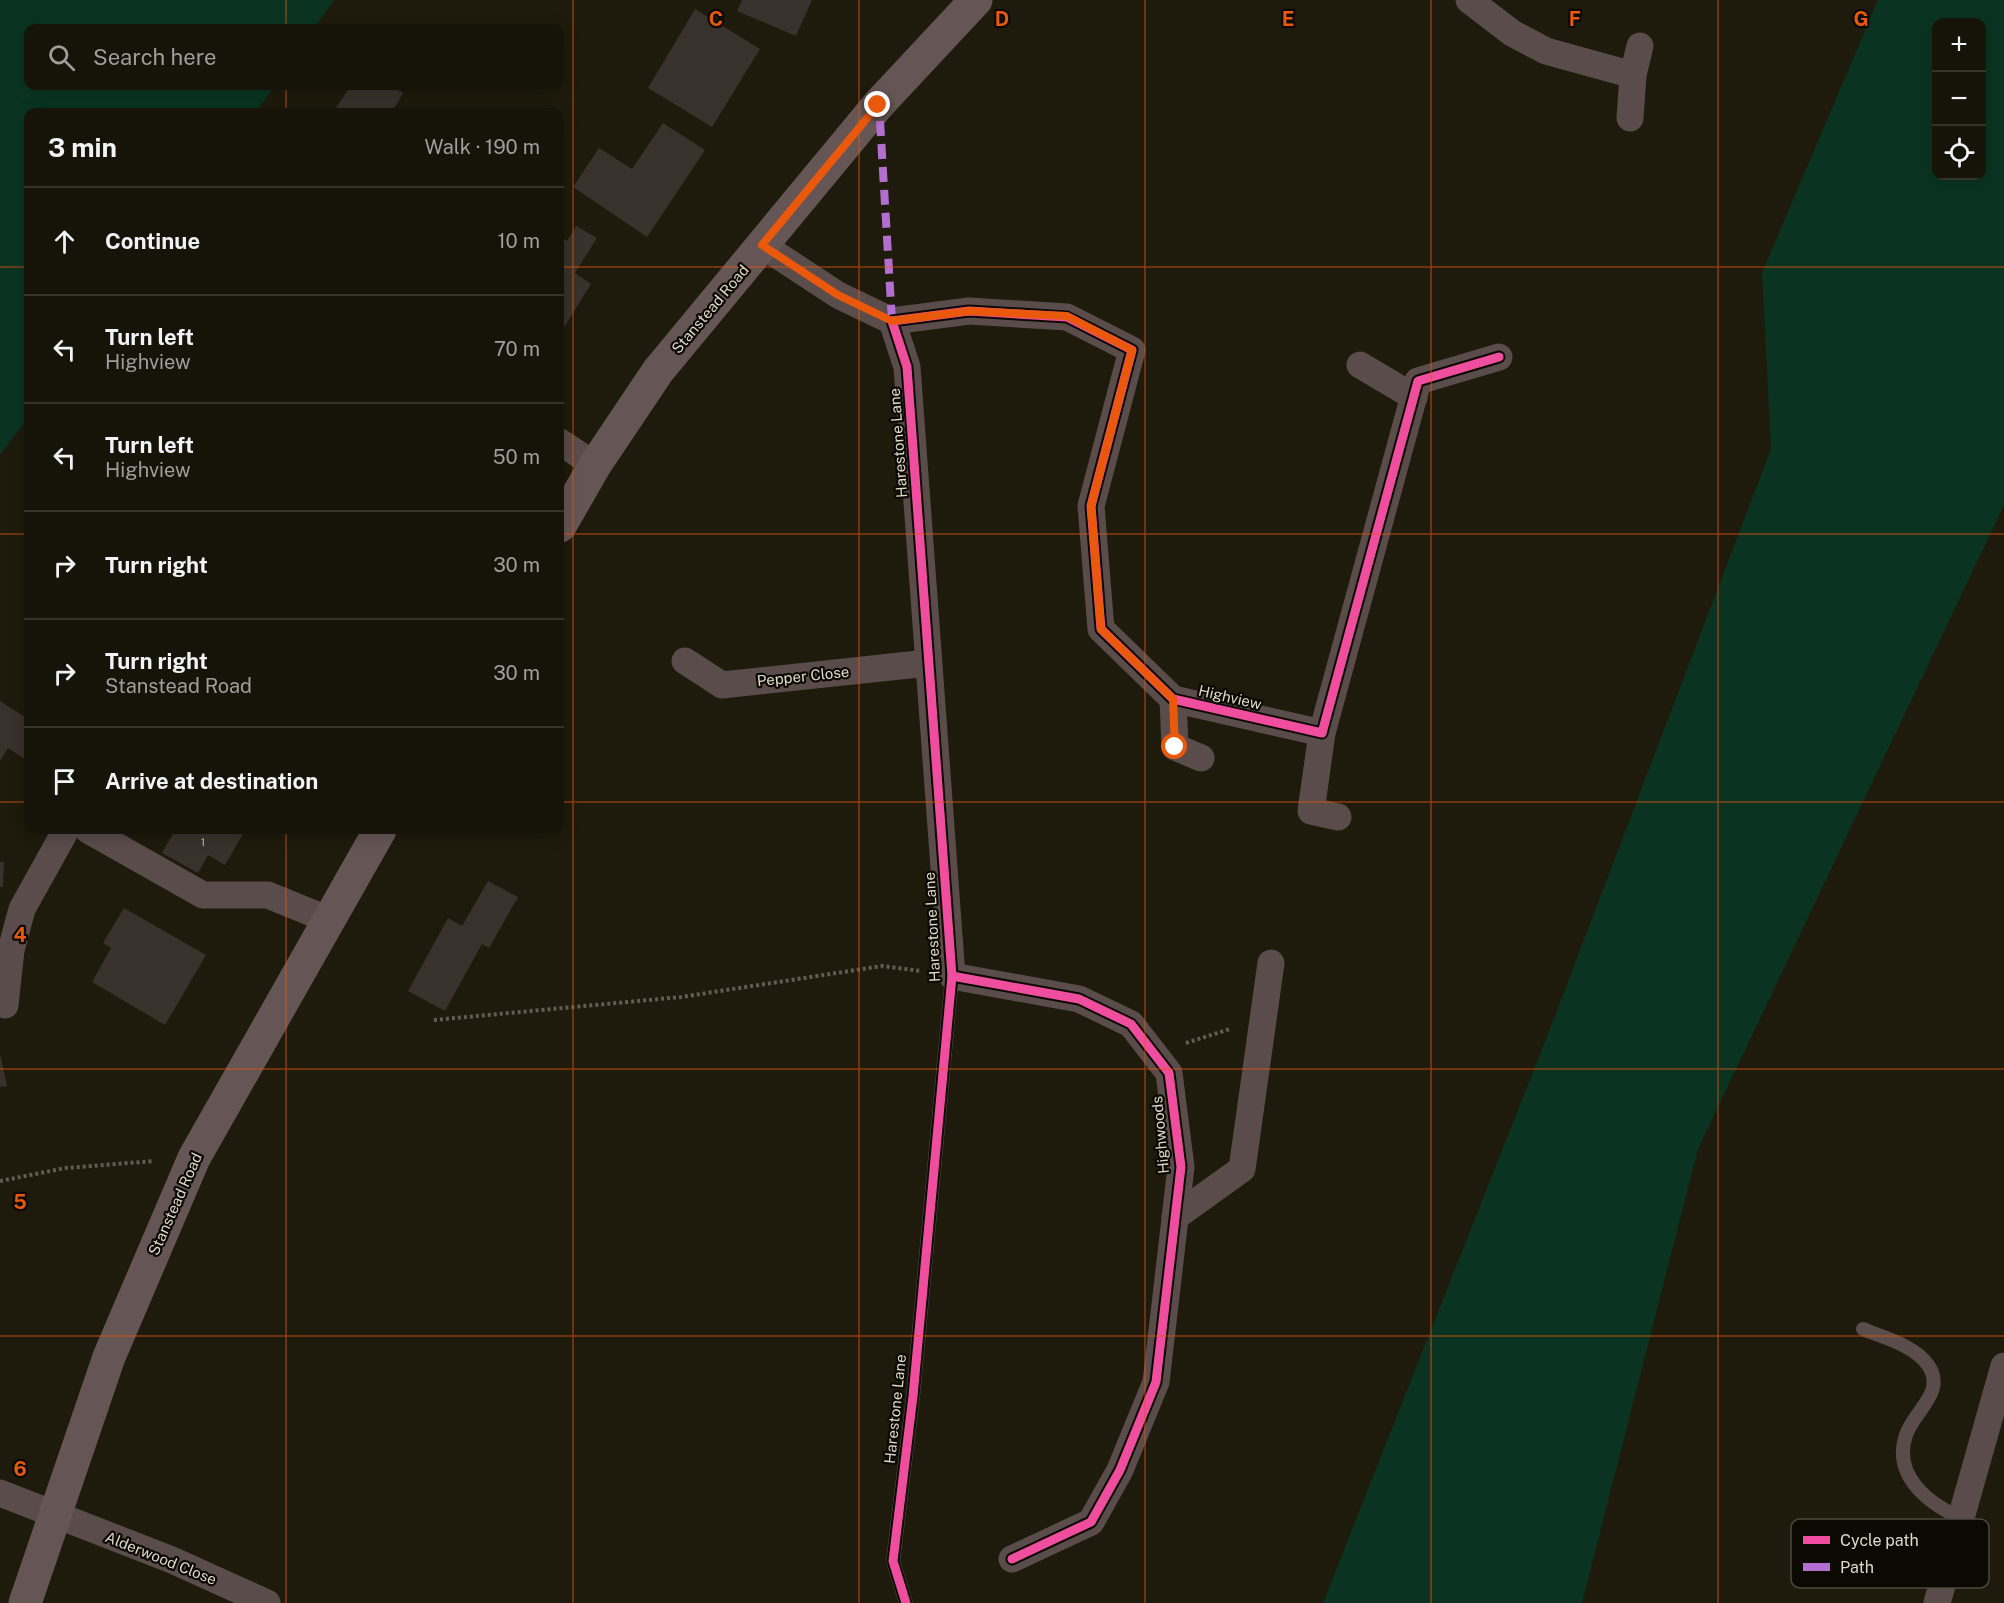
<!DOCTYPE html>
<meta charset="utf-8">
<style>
:root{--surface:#161409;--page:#1f1d12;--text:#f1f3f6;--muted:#9e9e9c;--line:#35332a}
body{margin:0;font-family:"Public Sans",sans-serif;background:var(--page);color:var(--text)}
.controls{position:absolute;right:18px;top:18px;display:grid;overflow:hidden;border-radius:12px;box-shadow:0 3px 15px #0003}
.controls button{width:54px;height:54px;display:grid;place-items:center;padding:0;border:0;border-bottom:2px solid var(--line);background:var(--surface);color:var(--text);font:30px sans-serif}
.stop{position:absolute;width:18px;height:18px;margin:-14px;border:4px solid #ea580c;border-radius:50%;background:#fff}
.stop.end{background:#ea580c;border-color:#fff;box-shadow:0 2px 6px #0008}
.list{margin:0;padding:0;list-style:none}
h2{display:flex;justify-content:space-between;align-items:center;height:78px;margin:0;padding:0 24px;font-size:26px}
h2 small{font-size:20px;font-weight:400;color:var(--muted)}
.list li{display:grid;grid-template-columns:39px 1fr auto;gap:18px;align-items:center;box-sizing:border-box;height:108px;padding:0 24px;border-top:2px solid var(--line)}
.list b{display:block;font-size:22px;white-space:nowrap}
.list p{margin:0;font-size:20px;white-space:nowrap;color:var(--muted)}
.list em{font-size:20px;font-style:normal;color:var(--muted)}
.icon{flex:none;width:33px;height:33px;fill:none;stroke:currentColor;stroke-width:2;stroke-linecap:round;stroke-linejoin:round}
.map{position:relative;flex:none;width:2004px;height:1603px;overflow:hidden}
.search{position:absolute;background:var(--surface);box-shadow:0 3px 15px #0003;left:24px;top:24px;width:540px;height:66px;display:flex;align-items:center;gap:15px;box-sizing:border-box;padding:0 21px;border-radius:12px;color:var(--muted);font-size:22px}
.panel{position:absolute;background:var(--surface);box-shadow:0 3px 15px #0003;left:24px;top:108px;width:540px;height:726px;border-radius:12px}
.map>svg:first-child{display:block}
</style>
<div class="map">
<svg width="2004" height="1603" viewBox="0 0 2004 1603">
<rect width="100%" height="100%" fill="#1e1b0c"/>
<g fill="#0a3421" fill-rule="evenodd">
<polygon points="0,0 334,0 314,28 28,28 28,86 275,86 256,112 28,112 28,418 0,455"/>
<path d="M 1878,0 L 2004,0 L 2004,505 L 1698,1149 L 1582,1603 L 1323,1603 L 1548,1034 L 1771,449 L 1762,273 ZM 1936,22 L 1982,22 L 1982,176 L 1936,176 Z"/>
</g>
<g fill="#38312c">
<polygon points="742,0 812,0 796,36 737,11"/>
<polygon points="695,9 760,49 712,127 648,88"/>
<polygon points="351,86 390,86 403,93 392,112 333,112"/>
<polygon points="663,123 705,150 647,237 573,187 599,148 632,169"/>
<polygon points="576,226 597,238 575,273 591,284 560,334 560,236 567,241"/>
<polygon points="0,701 28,719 26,760 8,748 0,761"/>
<polygon points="175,830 241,830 244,832 225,865 208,855 198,873 162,853"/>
<polygon points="0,862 4,862 3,887 0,887"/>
<polygon points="488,881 518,897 489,948 482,944 445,1011 408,991 448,918 462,926"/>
<polygon points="124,908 206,955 165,1025 92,982 111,948 103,943"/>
<polygon points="0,1054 7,1086 0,1087"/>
</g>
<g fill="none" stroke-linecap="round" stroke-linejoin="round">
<g stroke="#635b56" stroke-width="4" stroke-dasharray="3 3" stroke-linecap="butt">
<polyline points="434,1020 681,997 882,966 921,971"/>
<polyline points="1186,1043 1230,1029"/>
<polyline points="0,1181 66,1168 154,1161"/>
</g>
<g stroke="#594c4a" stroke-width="14">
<path d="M 1863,1329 C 1884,1338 1914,1345 1928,1365 C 1947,1392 1913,1412 1906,1435 C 1892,1476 1929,1504 1961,1518"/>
<polyline points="906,1603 893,1561 913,1396 952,976"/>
</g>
<g stroke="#594c4a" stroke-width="27">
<polyline points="1469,0 1512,33 1546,51 1633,75"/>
<polyline points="1630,118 1633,75 1640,46"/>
<polyline points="762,245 838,295 892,321"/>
<polyline points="892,321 907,367 952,976 1079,999 1131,1024 1169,1073 1181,1167 1156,1382 1120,1470 1091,1522 1012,1559"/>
<polyline points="892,321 969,311 1067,317 1132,350 1091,506 1101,629 1173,699 1322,733 1418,381 1499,357"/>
<polyline points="1360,365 1414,397"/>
<polyline points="560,442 595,465"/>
<polyline points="685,661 722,685 928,663"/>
<polyline points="1173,699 1175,747 1201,758"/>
<polyline points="1322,733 1311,811 1338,817"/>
<polyline points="88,830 203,895 268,895 329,920"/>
<polyline points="5,1005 11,950 22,909 66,830"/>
<polyline points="1175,1217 1242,1169 1271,963"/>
<polyline points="0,1493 172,1560 267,1603"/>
<polyline points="1937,1603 2004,1366"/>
</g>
<g stroke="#655655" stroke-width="33">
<polyline points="560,526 595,465 658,371 878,105 976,0"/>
<polyline points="25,1603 109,1357 194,1158 380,830"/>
</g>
<polyline stroke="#b36fd0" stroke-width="8" stroke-dasharray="15 8" stroke-linecap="butt" points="880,121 892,321"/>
<g stroke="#0c0902" stroke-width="13">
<g id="cycleway">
<polyline points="952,976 1079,999 1131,1024 1169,1073 1181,1167 1156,1382 1120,1470 1091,1522 1012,1559"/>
<polyline points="906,1603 893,1561 913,1396 952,976 907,367 892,321 969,311 1067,317 1132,350 1091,506 1101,629 1173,699 1322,733 1418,381 1499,357"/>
</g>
</g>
<use href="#cycleway" stroke="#ef4d9e" stroke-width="9"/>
</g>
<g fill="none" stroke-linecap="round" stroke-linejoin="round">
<polyline stroke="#ea580c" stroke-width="8" points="878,105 762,245 838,295 892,321 969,311 1067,316 1132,350 1091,506 1101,629 1173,699 1175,747"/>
</g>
<path fill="none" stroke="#e8590c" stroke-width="1.5" stroke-opacity="0.55" d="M 286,0 L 286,28M 573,0 L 573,1603M 859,0 L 859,1603M 1145,0 L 1145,1603M 1431,0 L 1431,1603M 1718,0 L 1718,1603M 286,86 L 286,112M 0,267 L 28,267M 560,267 L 2004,267M 0,534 L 28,534M 560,534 L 2004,534M 0,802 L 28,802M 560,802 L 2004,802M 286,830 L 286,1603M 0,1069 L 2004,1069M 0,1336 L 2004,1336"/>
<g text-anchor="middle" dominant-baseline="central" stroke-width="4.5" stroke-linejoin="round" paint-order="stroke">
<g font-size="12" fill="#b5b0a3">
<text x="203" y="842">1</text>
</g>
<g font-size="15" fill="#dfdbcb" stroke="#0c0902">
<text transform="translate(710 309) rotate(-50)">Stanstead Road</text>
<text transform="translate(898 443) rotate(-94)">Harestone Lane</text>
<text transform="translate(803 676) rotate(-6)">Pepper Close</text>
<text transform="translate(1230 697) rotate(13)">Highview</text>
<text transform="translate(932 927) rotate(-93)">Harestone Lane</text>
<text transform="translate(1160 1135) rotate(-95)">Highwoods</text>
<text transform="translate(175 1204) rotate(-66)">Stanstead Road</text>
<text transform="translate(895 1409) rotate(-84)">Harestone Lane</text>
<text transform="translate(161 1558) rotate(22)">Alderwood Close</text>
</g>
</g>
<rect x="1791" y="1519" width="198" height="69" rx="9" fill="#0c0902" stroke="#4b483e" stroke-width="1.5"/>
<rect x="1803" y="1536" width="27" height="8" fill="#ef4d9e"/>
<rect x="1803" y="1563" width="27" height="8" fill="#b36fd0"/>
<g font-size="16" fill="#dfdbcb">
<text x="1840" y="1546">Cycle path</text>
<text x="1840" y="1573">Path</text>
</g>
<g font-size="20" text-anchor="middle" font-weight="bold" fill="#e8590c" stroke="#0c0902" stroke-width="4.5" stroke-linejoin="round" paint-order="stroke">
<text x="716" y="26">C</text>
<text x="1002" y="26">D</text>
<text x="1288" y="26">E</text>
<text x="1575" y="26">F</text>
<text x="1861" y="26">G</text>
<text x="20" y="942">4</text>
<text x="20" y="1209">5</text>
<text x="20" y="1476">6</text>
</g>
</svg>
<div class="controls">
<button>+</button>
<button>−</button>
<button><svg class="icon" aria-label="locate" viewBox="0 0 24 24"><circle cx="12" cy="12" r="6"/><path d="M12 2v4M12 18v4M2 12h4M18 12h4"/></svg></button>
</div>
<div class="stop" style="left:1175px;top:747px"></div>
<div class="stop end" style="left:878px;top:105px"></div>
<div class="search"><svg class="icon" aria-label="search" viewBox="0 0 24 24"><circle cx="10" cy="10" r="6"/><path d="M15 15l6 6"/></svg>Search here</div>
<section class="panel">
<h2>3 min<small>Walk · 190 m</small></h2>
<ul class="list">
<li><svg class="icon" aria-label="ahead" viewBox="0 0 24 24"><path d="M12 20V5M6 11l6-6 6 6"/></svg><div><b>Continue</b></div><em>10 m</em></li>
<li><svg class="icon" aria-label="left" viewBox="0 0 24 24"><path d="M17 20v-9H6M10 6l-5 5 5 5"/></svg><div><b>Turn left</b><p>Highview</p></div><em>70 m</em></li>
<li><svg class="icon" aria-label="left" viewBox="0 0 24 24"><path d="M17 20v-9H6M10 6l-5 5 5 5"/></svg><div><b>Turn left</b><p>Highview</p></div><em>50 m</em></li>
<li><svg class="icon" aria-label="right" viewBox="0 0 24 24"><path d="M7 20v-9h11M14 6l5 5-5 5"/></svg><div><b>Turn right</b></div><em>30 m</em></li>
<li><svg class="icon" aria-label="right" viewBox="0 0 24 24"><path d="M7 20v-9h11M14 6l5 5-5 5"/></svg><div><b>Turn right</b><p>Stanstead Road</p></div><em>30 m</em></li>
<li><svg class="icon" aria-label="arrive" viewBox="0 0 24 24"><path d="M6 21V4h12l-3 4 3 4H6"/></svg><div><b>Arrive at destination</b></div></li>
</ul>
</section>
</div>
